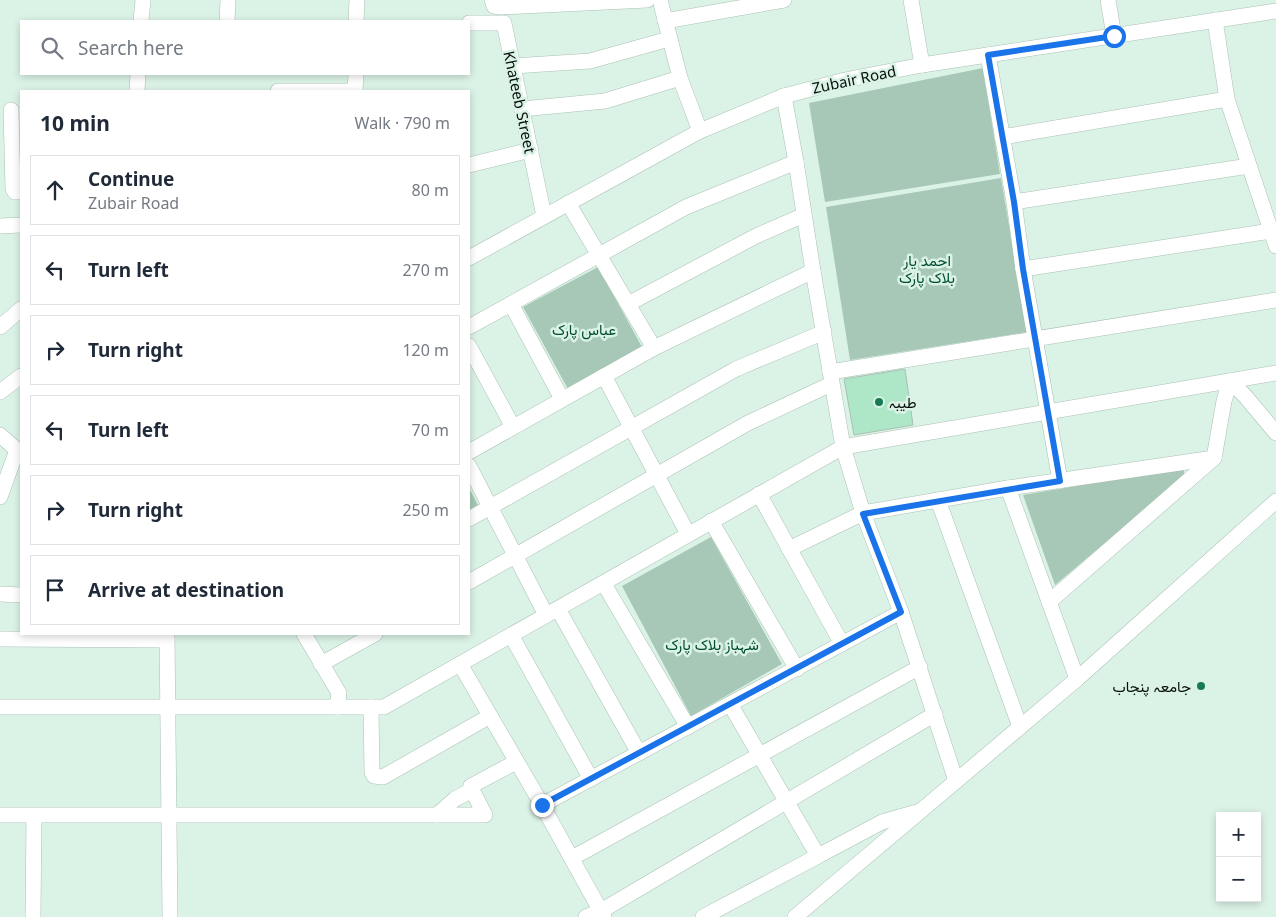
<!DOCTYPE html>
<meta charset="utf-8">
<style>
:root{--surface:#fff;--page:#f6f6f7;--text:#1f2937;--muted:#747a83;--line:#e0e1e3}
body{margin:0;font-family:"Noto Sans",Vazirmatn,sans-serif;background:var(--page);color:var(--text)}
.controls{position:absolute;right:15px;bottom:15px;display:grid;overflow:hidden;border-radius:0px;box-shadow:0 2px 8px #0003}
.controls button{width:45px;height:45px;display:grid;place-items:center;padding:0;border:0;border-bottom:1px solid var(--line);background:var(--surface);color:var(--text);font:25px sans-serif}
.stop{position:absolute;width:15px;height:15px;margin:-11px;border:4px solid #1a73e8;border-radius:50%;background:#fff}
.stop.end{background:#1a73e8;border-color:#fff;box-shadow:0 1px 5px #0008}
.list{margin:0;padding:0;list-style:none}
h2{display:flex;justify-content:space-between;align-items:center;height:65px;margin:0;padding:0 20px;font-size:21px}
h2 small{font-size:16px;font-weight:400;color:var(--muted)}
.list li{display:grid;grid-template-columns:32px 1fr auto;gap:15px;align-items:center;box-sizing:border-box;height:70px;margin:0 10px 10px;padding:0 10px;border:1px solid var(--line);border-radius:0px}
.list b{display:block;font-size:19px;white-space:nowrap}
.list p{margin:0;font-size:16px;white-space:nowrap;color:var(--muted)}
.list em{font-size:16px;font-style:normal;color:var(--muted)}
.icon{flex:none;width:28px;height:28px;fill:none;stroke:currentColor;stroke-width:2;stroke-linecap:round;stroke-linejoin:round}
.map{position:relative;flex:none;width:1276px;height:917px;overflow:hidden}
.search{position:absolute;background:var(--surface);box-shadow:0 2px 8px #0003;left:20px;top:20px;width:450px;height:55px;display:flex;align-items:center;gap:12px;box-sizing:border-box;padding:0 18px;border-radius:0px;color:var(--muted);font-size:19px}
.panel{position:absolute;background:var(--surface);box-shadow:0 2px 8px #0003;left:20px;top:90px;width:450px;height:545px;border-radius:0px}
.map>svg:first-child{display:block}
</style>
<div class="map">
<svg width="1276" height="917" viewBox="0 0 1276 917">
<rect width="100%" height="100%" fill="#dbf3e6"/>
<g fill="#a7c8b6">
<polygon points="983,68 1000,174 825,202 809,103"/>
<polygon points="1001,178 1027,332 850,360 826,207"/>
<polygon points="598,267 642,347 568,389 523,307"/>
<polygon points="1184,468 1184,476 1055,585 1023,495"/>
<polygon points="469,488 478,505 469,510"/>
<polygon points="711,537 782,664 691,716 622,586"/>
</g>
<polygon fill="#ade7c8" stroke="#aac0b4" points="905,369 913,425 854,435 844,379"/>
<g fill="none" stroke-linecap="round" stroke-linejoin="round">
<g stroke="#aac1b4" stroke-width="16">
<g id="minor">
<polyline points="492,0 494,6 501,7 647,0"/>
<polyline points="660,0 680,78 700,131"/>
<polyline points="911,0 922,65"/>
<polyline points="1108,0 1114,36"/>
<polyline points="1215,20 1227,99 1276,246"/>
<polyline points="141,21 143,0"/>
<polyline points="227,21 228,0"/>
<polyline points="356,21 357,0"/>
<polyline points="665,21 784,0"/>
<polyline points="469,23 504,23 544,216"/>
<polyline points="988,55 1014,202 1023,269 1060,481"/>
<polyline points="513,66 590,61 669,39"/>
<polyline points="137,91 138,74"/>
<polyline points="278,91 355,91"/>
<polyline points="355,91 356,74"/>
<polyline points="784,96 796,162 813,271 843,447 863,513 901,612 956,781"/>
<polyline points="522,109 605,101 680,78"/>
<polyline points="11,110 13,189 15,192 21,192"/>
<polyline points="1002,137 1227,99"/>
<polyline points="469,165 531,150"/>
<polyline points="1014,202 1249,166"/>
<polyline points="568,203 654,348"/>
<polyline points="0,226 21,225"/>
<polyline points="469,258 700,131 784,96 845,80 922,65 1276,11"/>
<polyline points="1023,269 1271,231"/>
<polyline points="511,304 562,399"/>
<polyline points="628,304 756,236 804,215"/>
<polyline points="0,327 21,309"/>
<polyline points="469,327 686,207 796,162"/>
<polyline points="469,346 513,427"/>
<polyline points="830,372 1276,300"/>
<polyline points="604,376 688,534"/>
<polyline points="0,392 21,376"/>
<polyline points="0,435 17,450 0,497"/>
<polyline points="469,452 654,348 813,271"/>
<polyline points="469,466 546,615"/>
<polyline points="1008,488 1077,679"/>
<polyline points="759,494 842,644"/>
<polyline points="938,500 1020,727"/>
<polyline points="469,519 736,369 824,332"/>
<polyline points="711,521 797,669"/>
<polyline points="789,549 863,513 1008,488 1214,458"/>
<polyline points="469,582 748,423 831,384"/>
<polyline points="604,584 688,727"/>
<polyline points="0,594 21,595"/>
<polyline points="1049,602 1214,458 1224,401 1230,381 1245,396 1276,433"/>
<polyline points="558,609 639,753"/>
<polyline points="167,634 170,917"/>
<polyline points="304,634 339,693 337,707"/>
<polyline points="511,635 591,779"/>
<polyline points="0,639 167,640"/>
<polyline points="321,664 375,634"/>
<polyline points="460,664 542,805 604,917"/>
<polyline points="0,707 384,707 843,447 1276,373"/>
<polyline points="371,707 372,772 374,776 383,777 490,716"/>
<polyline points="542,805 901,612"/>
<polyline points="0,815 485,815 472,790 471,786 516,762"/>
<polyline points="437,815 455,799 472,790"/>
<polyline points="818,856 882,822 917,812"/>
<polyline points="572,858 920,667"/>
<polyline points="33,917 34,816"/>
<polyline points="586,917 601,911 935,714"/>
<polyline points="703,917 818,856 730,704"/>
<polyline points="795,917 1077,679 1276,501"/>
</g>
</g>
<use href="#minor" stroke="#fff" stroke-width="15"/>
</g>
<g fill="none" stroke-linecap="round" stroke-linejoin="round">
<polyline stroke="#1a73e8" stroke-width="6" points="542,805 901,612 863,514 1060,481 1023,269 1014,202 988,55 1114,36"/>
</g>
<g fill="#167b54" stroke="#dbf3e6" stroke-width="2">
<circle cx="879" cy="402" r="5"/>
<circle cx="1201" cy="686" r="5"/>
</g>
<g text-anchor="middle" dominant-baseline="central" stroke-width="5" stroke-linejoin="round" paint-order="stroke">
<g font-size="15" fill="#08100c" stroke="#dbf3e6">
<text transform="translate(854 79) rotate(-12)">Zubair Road</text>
<text transform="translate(520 102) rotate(78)">Khateeb Street</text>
</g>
<g font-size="15" fill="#014d32" stroke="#dbf3e6">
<text x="927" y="260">احمد یار<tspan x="927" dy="17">بلاک پارک</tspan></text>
<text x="584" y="329">عباس پارک</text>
<text x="712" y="644">شہباز بلاک پارک</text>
</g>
<g font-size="15" fill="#08100c" stroke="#dbf3e6" text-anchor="start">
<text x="889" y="402">طیبہ</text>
<text x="1191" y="686" text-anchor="end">جامعہ پنجاب</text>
</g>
</g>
</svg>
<div class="controls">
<button>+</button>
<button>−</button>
</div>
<div class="stop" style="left:1114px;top:36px"></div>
<div class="stop end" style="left:542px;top:805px"></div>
<div class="search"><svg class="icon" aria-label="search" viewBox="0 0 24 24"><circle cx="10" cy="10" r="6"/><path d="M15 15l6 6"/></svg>Search here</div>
<section class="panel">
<h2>10 min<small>Walk · 790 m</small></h2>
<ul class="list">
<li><svg class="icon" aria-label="ahead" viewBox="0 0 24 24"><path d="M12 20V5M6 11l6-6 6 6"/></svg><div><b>Continue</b><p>Zubair Road</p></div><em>80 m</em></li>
<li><svg class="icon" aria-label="left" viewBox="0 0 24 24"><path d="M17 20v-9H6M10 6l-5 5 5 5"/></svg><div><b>Turn left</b></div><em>270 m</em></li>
<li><svg class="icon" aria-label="right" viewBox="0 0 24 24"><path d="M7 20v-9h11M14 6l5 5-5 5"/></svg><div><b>Turn right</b></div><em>120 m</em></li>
<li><svg class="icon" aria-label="left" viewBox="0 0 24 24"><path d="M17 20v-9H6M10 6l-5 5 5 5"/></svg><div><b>Turn left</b></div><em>70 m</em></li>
<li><svg class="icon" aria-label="right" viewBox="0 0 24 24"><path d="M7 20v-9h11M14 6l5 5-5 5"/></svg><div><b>Turn right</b></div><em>250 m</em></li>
<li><svg class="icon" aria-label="arrive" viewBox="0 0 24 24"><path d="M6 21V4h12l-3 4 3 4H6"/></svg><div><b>Arrive at destination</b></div></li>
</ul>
</section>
</div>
